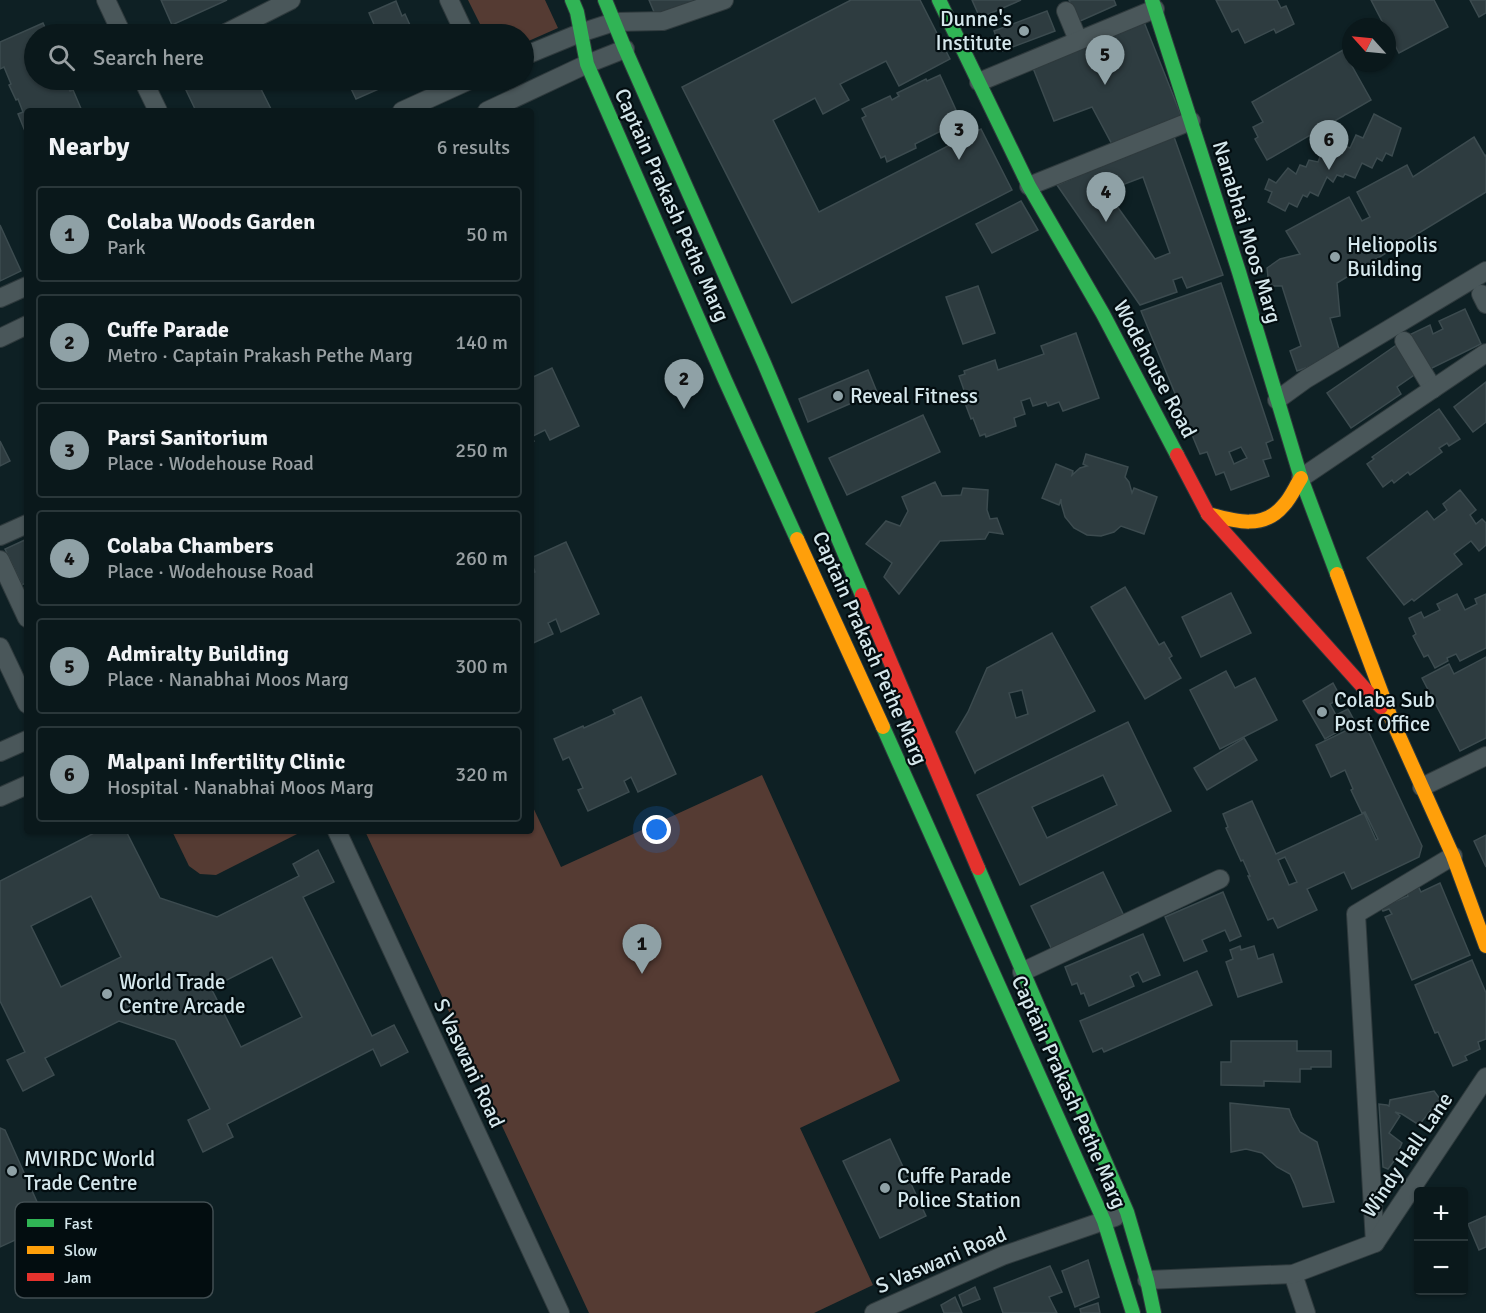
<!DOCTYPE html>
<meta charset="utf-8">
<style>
:root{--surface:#0a181b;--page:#132124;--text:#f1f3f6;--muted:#99a0a3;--line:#2a373a;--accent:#8fa1a6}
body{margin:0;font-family:Signika,sans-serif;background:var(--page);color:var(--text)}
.controls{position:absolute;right:18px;bottom:18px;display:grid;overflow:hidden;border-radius:6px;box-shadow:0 2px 4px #0004}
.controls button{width:54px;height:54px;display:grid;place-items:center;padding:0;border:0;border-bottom:2px solid var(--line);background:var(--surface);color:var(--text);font:30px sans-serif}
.compass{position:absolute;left:1342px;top:18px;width:54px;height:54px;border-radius:50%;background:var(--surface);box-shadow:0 2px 4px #0004;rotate:297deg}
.you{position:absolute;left:657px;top:830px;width:21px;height:21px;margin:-15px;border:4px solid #fff;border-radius:50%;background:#1a73e8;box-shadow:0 0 0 9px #1a73e833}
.badge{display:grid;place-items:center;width:39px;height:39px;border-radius:50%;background:var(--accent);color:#111;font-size:20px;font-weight:700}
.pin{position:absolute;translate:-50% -50px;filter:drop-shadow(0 2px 3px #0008)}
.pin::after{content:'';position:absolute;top:32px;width:21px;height:18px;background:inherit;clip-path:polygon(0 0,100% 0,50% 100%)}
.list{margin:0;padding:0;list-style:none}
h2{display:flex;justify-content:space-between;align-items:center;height:78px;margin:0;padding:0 24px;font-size:26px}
h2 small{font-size:20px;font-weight:400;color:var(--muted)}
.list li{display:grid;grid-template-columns:39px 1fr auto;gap:18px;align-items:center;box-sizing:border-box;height:96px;margin:0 12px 12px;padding:0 12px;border:2px solid var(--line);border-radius:6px}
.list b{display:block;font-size:22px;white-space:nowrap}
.list p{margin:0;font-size:20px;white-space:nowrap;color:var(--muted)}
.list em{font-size:20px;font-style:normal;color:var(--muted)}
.icon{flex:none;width:33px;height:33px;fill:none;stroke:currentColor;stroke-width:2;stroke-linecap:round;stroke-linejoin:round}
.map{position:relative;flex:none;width:1486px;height:1313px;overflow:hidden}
.search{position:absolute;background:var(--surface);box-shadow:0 2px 4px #0004;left:24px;top:24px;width:510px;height:66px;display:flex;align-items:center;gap:15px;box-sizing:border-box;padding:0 21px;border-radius:33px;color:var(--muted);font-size:22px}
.panel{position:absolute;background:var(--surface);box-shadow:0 2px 4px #0004;left:24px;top:108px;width:510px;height:726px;border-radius:6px}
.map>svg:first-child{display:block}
</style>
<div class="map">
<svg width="1486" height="1313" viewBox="0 0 1486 1313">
<rect width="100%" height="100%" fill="#0e2024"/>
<g fill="#553b33">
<polygon points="468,0 545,0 558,28 524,43 524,34 485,34"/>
<polygon points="762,775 900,1081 800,1128 873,1285 814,1313 589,1313 365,831 531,831 531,803 561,867"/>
<polygon points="172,831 303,831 216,875 200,874 189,866"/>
</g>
<g fill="#2e3c40" stroke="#3c4b4f" stroke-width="1.5" fill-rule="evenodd">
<polygon points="161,0 227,0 172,25"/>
<polygon points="649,0 701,0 657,19"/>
<polygon points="851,0 920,0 950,59 899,86 886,61 840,84 849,100 823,114 815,98 773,120 819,212 981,129 1012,190 792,303 682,87"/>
<polygon points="972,0 1021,0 980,18"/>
<polygon points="1069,0 1114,0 1116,5 1078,22"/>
<polygon points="1216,0 1277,0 1281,8 1286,6 1294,24 1276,33 1274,29 1245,43 1238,29 1232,32"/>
<polygon points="1371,0 1434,0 1448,27 1399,53 1387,30 1387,27 1385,27"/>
<polygon points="1470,0 1486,0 1486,13 1479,17"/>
<polygon points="396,1 402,16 405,14 414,34 365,34 376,29 369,13"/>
<polygon points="1047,11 1055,31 1002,51 994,31"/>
<polygon points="1142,17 1183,120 1114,148 1092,107 1054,121 1031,63"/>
<polygon points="43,23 48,34 34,34 34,80 65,80 70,91 73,90 82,111 27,111 27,136 18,114 23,112 18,99 16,100 9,85 11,84 4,67 0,69 0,42"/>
<polygon points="357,27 360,34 341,34"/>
<polygon points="1343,50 1371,100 1267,160 1255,139 1258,137 1253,127 1263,122 1252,102"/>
<polygon points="940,75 961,121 915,144 916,148 887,162 885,156 881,158 862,118 866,116 862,109 890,96 892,100 899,96 897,93 926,79 927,81"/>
<polygon points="218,80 259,80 262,86 260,87 272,111 196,111 186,90 201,83 203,86"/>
<polygon points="347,80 399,80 356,99"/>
<polygon points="1374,114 1401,128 1392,156 1386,153 1382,161 1377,158 1372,168 1362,163 1355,178 1345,174 1343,177 1337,175 1333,182 1327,177 1318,196 1310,192 1307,197 1303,195 1297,207 1289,203 1285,211 1268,202 1272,192 1265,189 1269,179 1276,183 1288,168 1296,174 1300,165 1306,167 1309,160 1318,162 1322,152 1331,159 1332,150 1341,152 1345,146 1350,148 1356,135 1363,138"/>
<path d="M 1173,134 L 1223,275 L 1187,288 L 1182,277 L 1173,280 L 1177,292 L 1140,305 L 1057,185 ZM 1143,177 L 1170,253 L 1155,259 L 1106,191 Z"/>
<polygon points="1474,137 1485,156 1486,155 1486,192 1337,283 1340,316 1330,318 1341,356 1297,371 1290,351 1301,346 1282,286 1269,286 1267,268 1280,259 1300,254 1286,231 1349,197 1362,221 1370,217 1357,192 1407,165 1413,177"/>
<polygon points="1021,201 1038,230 992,253 976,224"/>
<polygon points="0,225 21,271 0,281"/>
<path d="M 1221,283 L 1273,440 L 1266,443 L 1271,458 L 1263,460 L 1269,476 L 1231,490 L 1224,472 L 1216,475 L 1207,452 L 1200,454 L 1141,311 ZM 1241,447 L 1247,458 L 1234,464 L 1229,452 Z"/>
<polygon points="978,286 995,333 963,344 946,297"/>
<polygon points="1465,309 1481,344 1426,371 1409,335 1430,325 1433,334 1443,329 1439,321"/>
<polygon points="1076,333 1099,398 1063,411 1059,402 1048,406 1046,402 1033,406 1030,398 1021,401 1025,414 1014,418 1016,426 986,437 985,434 980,436 973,418 971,419 962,395 965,393 959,376 965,374 964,371 995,360 998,370 1044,354 1041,346"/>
<polygon points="1398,344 1417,373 1397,387 1401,394 1351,428 1327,393"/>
<polygon points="552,368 579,426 550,440 545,430 531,437 534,441 531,442 531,378"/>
<polygon points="868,370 877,392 808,422 799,399"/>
<polygon points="1486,382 1486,422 1473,432 1454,407"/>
<polygon points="1439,409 1460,439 1449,446 1447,443 1439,448 1442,452 1410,475 1408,472 1394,483 1392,480 1383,487 1367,464 1374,459 1372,457"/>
<polygon points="923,415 940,452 847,495 829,458"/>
<polygon points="0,441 10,461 0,466"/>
<polygon points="1086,454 1128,467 1125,477 1129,482 1132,493 1134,488 1157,497 1144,534 1121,526 1114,532 1101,536 1087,535 1074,528 1065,517 1061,503 1061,499 1059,505 1042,498 1056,464 1073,471 1072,475 1080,468 1087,466 1083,464"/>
<polygon points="935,482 942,496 961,495 963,488 988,490 987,510 990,519 997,518 1003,534 989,532 985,539 940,541 899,594 884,577 892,563 866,544 886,521 900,526 908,511 902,497"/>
<polygon points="1460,490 1476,510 1470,515 1476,524 1482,519 1486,523 1486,545 1479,551 1471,541 1454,554 1462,564 1414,601 1412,599 1404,605 1367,558 1427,511 1434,520 1447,510 1443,504"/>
<polygon points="27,539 27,582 22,585 5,549"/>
<polygon points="566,542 599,614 561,632 556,619 548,623 553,634 531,644 531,574 535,572 531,562 531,558"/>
<polygon points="1125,587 1159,645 1164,642 1172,656 1169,658 1181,678 1145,699 1091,607"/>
<polygon points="1231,593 1251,633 1201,657 1182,617"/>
<polygon points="1457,594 1465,610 1477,604 1475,599 1486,594 1486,648 1460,661 1456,654 1447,658 1448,661 1435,668 1428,655 1424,657 1413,636 1416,634 1409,618 1421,612 1424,618 1440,610 1437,604"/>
<path d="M 1052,633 L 1095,711 L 976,771 L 975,773 L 956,732 L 968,712 L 987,668 ZM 1022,690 L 1028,714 L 1016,718 L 1009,693 Z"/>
<polygon points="1486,657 1486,738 1460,751 1422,678 1449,664 1454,674"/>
<polygon points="1226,671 1235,688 1255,678 1277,720 1220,749 1190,690"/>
<polygon points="1333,683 1341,698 1330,704 1336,715 1348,709 1355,722 1325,739 1303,701"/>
<polygon points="641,697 676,774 638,792 631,777 624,781 629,792 588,811 578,790 583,788 569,757 563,760 554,739 583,726 584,728 615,714 613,710"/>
<path d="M 1128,722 L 1171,811 L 1020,885 L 977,795 ZM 1103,775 L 1117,805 L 1047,838 L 1032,807 Z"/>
<path d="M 1364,722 L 1422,846 L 1419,857 L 1352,889 L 1344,872 L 1307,889 L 1317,910 L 1278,928 L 1273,918 L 1268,920 L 1248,876 L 1250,876 L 1243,860 L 1241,861 L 1226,828 L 1228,827 L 1223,814 L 1252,801 L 1276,854 L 1364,813 L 1376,840 L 1378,839 L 1365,812 L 1362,813 L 1351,790 L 1353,789 L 1345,770 L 1331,777 L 1316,745 ZM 1285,857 L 1297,882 L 1289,885 L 1278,860 Z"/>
<polygon points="1244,738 1257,760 1207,790 1194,768"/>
<path d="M 98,831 L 126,831 L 160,898 L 217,917 L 299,876 L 293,864 L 318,850 L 334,882 L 303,897 L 372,1036 L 394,1025 L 408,1052 L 381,1066 L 373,1049 L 227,1124 L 233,1137 L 203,1152 L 188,1120 L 210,1109 L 175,1040 L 119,1021 L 45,1058 L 54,1075 L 23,1091 L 7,1060 L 25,1052 L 0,1001 L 0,881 ZM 91,896 L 121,957 L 61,987 L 31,926 ZM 272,957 L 302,1017 L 241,1047 L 211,988 Z"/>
<polygon points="1486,835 1486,867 1474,841"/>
<polygon points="1103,872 1125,918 1053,952 1031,906"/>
<polygon points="1440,883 1470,955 1412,980 1385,917 1392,914 1389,909 1383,911 1381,907 1408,896 1405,889 1417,884 1421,892"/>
<polygon points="1223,892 1241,936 1230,941 1225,930 1202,940 1207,951 1184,961 1165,917"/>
<polygon points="1143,934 1160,975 1143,982 1138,972 1130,976 1134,986 1089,1006 1084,993 1081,994 1077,983 1072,985 1065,967"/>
<polygon points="1240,946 1241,950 1254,946 1258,959 1273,954 1282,982 1238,997 1226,962 1233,959 1230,950"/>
<polygon points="1472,960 1486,993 1486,1039 1478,1042 1480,1049 1465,1056 1467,1060 1453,1066 1438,1032 1435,1033 1415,985"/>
<polygon points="1197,971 1212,1005 1104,1052 1102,1048 1093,1052 1080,1021"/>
<polygon points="1231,1041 1297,1041 1297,1051 1331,1051 1331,1067 1311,1067 1311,1069 1300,1069 1300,1082 1264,1081 1264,1086 1221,1085 1221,1062 1231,1062"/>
<polygon points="1434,1091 1440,1099 1419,1125 1402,1114 1395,1112 1400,1116 1389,1133 1402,1143 1394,1161 1388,1169 1383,1167 1379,1104 1387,1105 1389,1106 1390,1100"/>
<polygon points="1230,1103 1289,1109 1292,1117 1300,1132 1317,1142 1334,1202 1303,1207 1295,1185 1290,1174 1277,1167 1262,1153 1246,1149 1231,1152"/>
<polygon points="0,1128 5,1130 42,1213 37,1230 0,1247"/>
<polygon points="890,1139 926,1216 880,1238 843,1161"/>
<polygon points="1486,1216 1486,1247 1479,1250 1468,1224"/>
<polygon points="1088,1260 1099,1297 1075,1307 1062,1271"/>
<polygon points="1050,1266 1062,1292 1049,1297 1057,1313 1003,1313 994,1288"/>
<polygon points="975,1287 980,1299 963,1306 959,1295"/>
<polygon points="955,1297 962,1313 944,1313 941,1305"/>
<polygon points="1098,1303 1100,1313 1081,1313 1080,1309"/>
</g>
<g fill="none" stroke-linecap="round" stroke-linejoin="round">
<g stroke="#2f3a3d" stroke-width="20">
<g id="street">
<polyline points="106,0 122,34"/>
<polyline points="449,0 465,34"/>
<polyline points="1066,11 1078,40"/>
<polyline points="224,34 291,0"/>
<polyline points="524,56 580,33 614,22 663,21 724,0"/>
<polyline points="143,80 158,111"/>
<polyline points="979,82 1155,9"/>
<polyline points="402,111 470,80"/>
<polyline points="487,111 587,64 625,49"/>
<polyline points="1029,186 1191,121"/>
<polyline points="1481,294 1486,304"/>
<polyline points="0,298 27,286"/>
<polyline points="0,338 27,325"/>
<polyline points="1404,341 1433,389"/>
<polyline points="1277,400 1306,379 1486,271"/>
<polyline points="1301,478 1486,353"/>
<polyline points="0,536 27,524"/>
<polyline points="0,560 27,618"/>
<polyline points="0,647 27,704"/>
<polyline points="0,752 27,740"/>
<polyline points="1422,787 1486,756"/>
<polyline points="0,797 27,785"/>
<polyline points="337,831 560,1313"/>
<polyline points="1022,972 1220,879"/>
<polyline points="1375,1243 1356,914 1453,856"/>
<polyline points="1293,1274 1306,1313"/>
<polyline points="1147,1280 1293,1274 1375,1243 1486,1077"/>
<polyline points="874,1313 1002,1256 1115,1217"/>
</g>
</g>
<g stroke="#2f3a3d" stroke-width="16">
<g id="fast">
<polyline points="572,0 577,12 587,64 725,380 797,539"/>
<polyline points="605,0 625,49 764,363 862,595"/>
<polyline points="939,0 1029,186 1103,314 1177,455"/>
<polyline points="1152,0 1239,272 1301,478 1337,574"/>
<polyline points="883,727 1104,1221 1133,1313"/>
<polyline points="978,868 1127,1212 1147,1280 1154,1313"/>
</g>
</g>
<g stroke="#2f3a3d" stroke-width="16">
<g id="slow">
<path d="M 1208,514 C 1234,521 1263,530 1283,506 C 1291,498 1295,487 1301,478"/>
<polyline points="797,539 883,727"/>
<polyline points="1337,574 1391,718 1453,856 1486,946"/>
</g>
</g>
<g stroke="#2f3a3d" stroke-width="16">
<g id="jam">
<polyline points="1177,455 1208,514 1381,707"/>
<polyline points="862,595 978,868"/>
</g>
</g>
<use href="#street" stroke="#4a575a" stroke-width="18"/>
<use href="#fast" stroke="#30b455" stroke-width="14"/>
<use href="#slow" stroke="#ff9f0a" stroke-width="14"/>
<use href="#jam" stroke="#e5322d" stroke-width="14"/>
</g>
<g fill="#8fa1a6" stroke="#030d10" stroke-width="2">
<circle cx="1024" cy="31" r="6"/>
<circle cx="1335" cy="257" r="6"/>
<circle cx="838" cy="396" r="6"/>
<circle cx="1322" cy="712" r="6"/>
<circle cx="107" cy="994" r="6"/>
<circle cx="12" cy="1171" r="6"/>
<circle cx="885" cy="1188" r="6"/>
</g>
<g text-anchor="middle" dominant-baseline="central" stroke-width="4.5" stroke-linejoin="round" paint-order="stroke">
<g font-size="21" fill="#d5e7ec" stroke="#030d10" text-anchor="start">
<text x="1012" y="19" text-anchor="end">Dunne's<tspan x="1012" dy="24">Institute</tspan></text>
<text x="1347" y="245">Heliopolis<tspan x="1347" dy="24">Building</tspan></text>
<text x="850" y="396">Reveal Fitness</text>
<text x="1334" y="700">Colaba Sub<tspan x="1334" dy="24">Post Office</tspan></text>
<text x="119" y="982">World Trade<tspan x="119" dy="24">Centre Arcade</tspan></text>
<text x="24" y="1159">MVIRDC World<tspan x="24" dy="24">Trade Centre</tspan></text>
<text x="897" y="1176">Cuffe Parade<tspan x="897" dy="24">Police Station</tspan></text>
</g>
<g font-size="21" fill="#d5e7ec" stroke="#030d10">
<text transform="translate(672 205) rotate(66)">Captain Prakash Pethe Marg</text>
<text transform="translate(1247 232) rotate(73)">Nanabhai Moos Marg</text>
<text transform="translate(1155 369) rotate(62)">Wodehouse Road</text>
<text transform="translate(870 648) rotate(66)">Captain Prakash Pethe Marg</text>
<text transform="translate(469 1063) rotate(65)">S Vaswani Road</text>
<text transform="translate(1069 1092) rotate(66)">Captain Prakash Pethe Marg</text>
<text transform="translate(1407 1155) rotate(-56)">Windy Hall Lane</text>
<text transform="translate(941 1260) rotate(-23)">S Vaswani Road</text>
</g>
</g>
<rect x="15" y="1202" width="198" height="96" rx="9" fill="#030d10" stroke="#424e52" stroke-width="1.5"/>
<rect x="27" y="1219" width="27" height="8" fill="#30b455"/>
<rect x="27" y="1246" width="27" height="8" fill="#ff9f0a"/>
<rect x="27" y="1273" width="27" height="8" fill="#e5322d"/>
<g font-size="16" fill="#d5e7ec">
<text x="64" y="1229">Fast</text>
<text x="64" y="1256">Slow</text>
<text x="64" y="1283">Jam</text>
</g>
</svg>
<div class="controls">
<button>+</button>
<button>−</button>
</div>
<svg class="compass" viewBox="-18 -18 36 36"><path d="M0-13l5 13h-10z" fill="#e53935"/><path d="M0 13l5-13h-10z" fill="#99a0a3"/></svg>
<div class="you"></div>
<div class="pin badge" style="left:642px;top:974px">1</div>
<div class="pin badge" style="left:684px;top:409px">2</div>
<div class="pin badge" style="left:959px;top:160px">3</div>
<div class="pin badge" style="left:1106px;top:222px">4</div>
<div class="pin badge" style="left:1105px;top:85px">5</div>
<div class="pin badge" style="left:1329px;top:170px">6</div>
<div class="search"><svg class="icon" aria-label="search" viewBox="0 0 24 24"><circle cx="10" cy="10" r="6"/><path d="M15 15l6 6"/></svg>Search here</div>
<section class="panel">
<h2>Nearby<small>6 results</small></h2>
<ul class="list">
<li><span class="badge">1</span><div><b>Colaba Woods Garden</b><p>Park</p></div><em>50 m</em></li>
<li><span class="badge">2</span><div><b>Cuffe Parade</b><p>Metro · Captain Prakash Pethe Marg</p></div><em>140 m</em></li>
<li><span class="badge">3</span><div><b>Parsi Sanitorium</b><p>Place · Wodehouse Road</p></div><em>250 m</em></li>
<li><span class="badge">4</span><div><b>Colaba Chambers</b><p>Place · Wodehouse Road</p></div><em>260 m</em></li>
<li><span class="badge">5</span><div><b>Admiralty Building</b><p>Place · Nanabhai Moos Marg</p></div><em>300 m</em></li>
<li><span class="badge">6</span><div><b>Malpani Infertility Clinic</b><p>Hospital · Nanabhai Moos Marg</p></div><em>320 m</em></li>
</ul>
</section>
</div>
